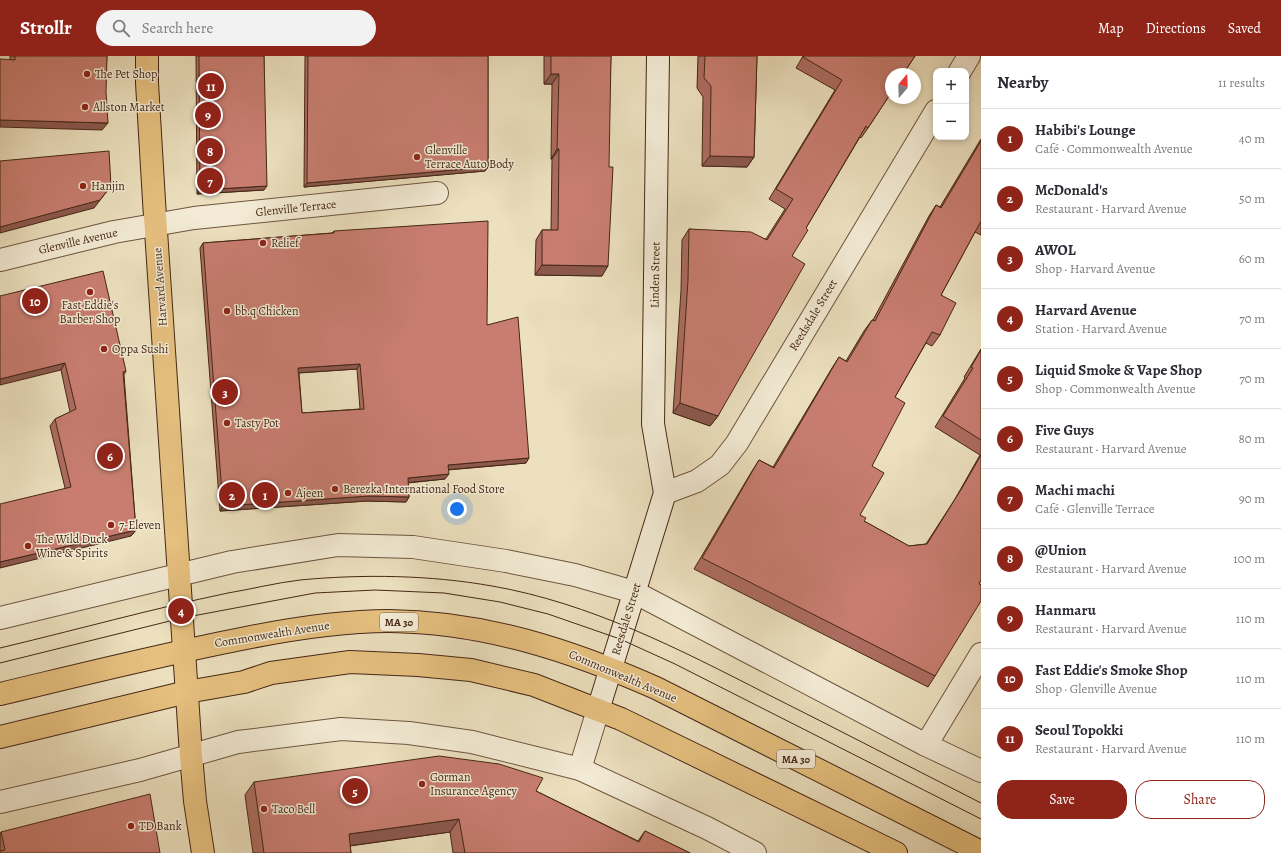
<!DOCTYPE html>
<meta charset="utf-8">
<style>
:root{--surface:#fff;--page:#f2f2f3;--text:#2b2b33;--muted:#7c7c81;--line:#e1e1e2;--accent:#8f2418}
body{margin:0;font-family:Alegreya,serif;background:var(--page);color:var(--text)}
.controls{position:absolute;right:12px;top:12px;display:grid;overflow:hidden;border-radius:8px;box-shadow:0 2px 6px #0003}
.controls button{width:36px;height:36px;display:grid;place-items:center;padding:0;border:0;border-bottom:1px solid var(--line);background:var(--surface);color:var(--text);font:20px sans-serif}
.compass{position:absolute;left:885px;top:12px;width:36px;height:36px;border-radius:50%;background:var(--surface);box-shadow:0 2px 6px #0003;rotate:19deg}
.you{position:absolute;left:457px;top:453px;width:14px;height:14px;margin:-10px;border:3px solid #fff;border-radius:50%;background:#1a73e8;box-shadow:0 0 0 6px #1a73e833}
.badge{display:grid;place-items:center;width:26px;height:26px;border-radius:50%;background:var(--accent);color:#fff;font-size:13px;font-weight:700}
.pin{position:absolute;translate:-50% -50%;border:2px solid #fff;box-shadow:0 1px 4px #0006}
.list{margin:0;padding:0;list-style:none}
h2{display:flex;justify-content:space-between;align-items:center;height:52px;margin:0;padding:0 16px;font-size:17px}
h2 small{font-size:13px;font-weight:400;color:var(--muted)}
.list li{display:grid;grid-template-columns:26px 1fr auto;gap:12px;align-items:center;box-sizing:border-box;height:60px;padding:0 16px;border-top:1px solid var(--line)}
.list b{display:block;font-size:15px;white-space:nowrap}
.list p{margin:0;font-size:13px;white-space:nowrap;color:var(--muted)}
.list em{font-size:13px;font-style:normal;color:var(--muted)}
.actions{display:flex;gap:8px;padding:12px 16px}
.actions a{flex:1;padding:9px 0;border:1px solid var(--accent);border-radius:16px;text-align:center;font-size:14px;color:var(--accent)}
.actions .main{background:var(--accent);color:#fff}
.icon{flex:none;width:22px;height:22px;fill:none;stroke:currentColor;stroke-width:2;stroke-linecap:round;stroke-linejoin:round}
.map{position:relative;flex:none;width:981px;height:797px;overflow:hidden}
header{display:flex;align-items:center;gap:24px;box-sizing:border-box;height:56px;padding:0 20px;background:var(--accent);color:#fff}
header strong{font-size:19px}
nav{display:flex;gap:22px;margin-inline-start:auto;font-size:14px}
.search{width:280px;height:36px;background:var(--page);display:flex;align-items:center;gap:10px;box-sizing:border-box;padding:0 14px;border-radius:22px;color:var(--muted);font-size:15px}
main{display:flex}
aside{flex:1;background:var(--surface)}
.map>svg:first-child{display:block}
</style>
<header>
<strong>Strollr</strong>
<div class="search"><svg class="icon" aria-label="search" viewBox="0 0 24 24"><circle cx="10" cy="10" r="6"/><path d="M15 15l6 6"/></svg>Search here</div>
<nav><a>Map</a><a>Directions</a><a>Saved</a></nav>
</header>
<main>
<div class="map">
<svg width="981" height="797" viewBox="0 0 981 797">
<rect width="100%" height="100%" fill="#ece0be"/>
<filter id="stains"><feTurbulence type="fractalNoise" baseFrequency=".005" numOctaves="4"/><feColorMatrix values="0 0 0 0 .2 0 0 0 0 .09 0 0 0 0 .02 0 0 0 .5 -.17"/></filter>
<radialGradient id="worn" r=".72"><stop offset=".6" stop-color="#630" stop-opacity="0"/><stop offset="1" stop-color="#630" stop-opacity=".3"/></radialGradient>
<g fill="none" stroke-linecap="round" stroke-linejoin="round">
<g stroke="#6f5540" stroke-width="24">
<g id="street">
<polyline points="960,15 969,0"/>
<polyline points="0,204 114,176 194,162 437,137"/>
<polyline points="665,437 697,425 720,409 737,387 936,55"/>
<polyline points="0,562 232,506 338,489 413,491 506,505 575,519 634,536 926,689 981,715"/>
<polyline points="926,689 981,598"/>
<polyline points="580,713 598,654"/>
<polyline points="0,746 140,714 238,686 341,673 409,677 472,686 580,713 707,772 755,797"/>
</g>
</g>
<g stroke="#452716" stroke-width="24">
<polyline id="secondary" points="598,654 665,437 653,368 658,0"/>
</g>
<g stroke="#452716" stroke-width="24">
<g id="primary">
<polyline points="147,0 147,27 154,145 191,699 195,745 203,797"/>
<path d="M 0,638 C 80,619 160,599 241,583 C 290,573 339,565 389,565 C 484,566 570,594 656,632 L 981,796"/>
<polyline points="0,681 187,636 244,626 271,617 350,606 418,609 471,614 534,629 621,663 896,797"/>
</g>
</g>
<use href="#street" stroke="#f3ebd5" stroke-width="22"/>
<use href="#secondary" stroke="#f3ebd5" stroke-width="22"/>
<use href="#primary" stroke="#e6c07f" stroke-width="22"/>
<g stroke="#452716" stroke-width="1">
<path d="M 0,592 C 76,574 151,553 228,537 C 252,533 275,527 300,524 C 363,518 430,519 492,530 C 590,547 679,593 767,638 C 839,674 910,711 981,747"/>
<polyline points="0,607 182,562 315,537 375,534 444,537 500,546 548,558 620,583 675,608 981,763"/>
</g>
</g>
<g fill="#ac6c60" stroke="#452716" fill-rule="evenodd">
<polygon points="10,0 107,0 102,74 10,4"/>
<polygon points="196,0 264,0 264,134 197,138"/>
<polygon points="305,0 488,0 488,111 485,115 304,131"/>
<polygon points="544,0 611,0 602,220 535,219 536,184 542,174 551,174 552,103 551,103 552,28 544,28"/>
<polygon points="698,0 757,0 754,101 747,111 702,110 703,41 697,32"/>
<polygon points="803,0 915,0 868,72 861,82 860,81 806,172 792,200 718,360 710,370 673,357 681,234 682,184 689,173 766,183 785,153 769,143 835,34 796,12"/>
<polygon points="981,83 981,179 975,176 941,239 940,279 932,290 926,287 895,341 872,410 860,459 864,465 909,490 926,488 955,443 980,399 935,371 965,322 964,321 981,293 981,524 935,620 928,631 694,513 752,415 759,404 773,411 832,312 839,301 846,305 864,275 872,264 873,264 929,160 936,149 940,151"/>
<path d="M 334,175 L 487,269 L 526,407 L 448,414 L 445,423 L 408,427 L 409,441 L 406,446 L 367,445 L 220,455 L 200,192 L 203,187 L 332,177 ZM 357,313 L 360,353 L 302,357 L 299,317 Z"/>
<polygon points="0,240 126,315 124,319 136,474 131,480 65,432 50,370 55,363 70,356 61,314"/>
<polygon points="254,726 536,735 638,785 645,775 690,797 453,797 450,776 350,790 351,797 253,797 245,739"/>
<polygon points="1,776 160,797 0,797 0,778"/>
</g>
<g fill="#8c584e" stroke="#452716">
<polygon points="551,18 559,18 552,28 544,28"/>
<polygon points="0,64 108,67 102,74 0,71"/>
<polygon points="557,93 559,93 552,103 551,103"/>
<polygon points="710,100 754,101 747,111 702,110"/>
<polygon points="488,111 485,115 304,131 307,127"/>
<polygon points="111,130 94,152 0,177 0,171"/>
<polygon points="267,130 264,134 197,138 200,134"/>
<polygon points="542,209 608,210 602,220 535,219"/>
<polygon points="65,307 61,314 0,329 0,323"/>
<polygon points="360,308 357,313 295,317 298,312"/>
<polygon points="680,347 718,360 710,370 673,357"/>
<polygon points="529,402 526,407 444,414 448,409"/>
<polygon points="449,418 445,423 404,427 408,422"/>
<polygon points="370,440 409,441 406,446 367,445 220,455 223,450"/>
<polygon points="136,474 131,480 0,512 0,506"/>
<polygon points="459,763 450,776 340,791 349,778"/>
</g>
<g fill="#c87d70" stroke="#452716" fill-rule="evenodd">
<polygon points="15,0 107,0 106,36 108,67 0,64 0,3 15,4"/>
<polygon points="199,0 264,0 267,130 200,134"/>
<polygon points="308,0 488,0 488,111 307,127"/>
<polygon points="551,0 611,0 609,111 613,111 608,210 542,209 542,174 558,174 559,93 557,93 559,18 551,18"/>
<polygon points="705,0 757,0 754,101 710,100 711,30 704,22"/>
<polygon points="804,0 915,0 903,18 891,18 891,37 868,72 866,70 806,172 808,174 792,200 805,208 718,360 680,347 688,224 689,173 751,176 767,184 793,143 776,133 842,24 803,1"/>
<polygon points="981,85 981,165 941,239 956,247 940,279 932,276 895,341 905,347 872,410 884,417 860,459 866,462 864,465 909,490 927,488 962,432 981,399 981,524 979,528 981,529 981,545 935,620 702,502 759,404 774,412 839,301 847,306 872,264 875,265 936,149 941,152"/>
<polygon points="109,95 111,130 100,144 0,171 0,105"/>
<path d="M 488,165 L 487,269 L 518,261 L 529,402 L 448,409 L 449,418 L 408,422 L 409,441 L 370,440 L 223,450 L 203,187 L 334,177 L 334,175 ZM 360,308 L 364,353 L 302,357 L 298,312 Z"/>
<polygon points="103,215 126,315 123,316 136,474 0,506 0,448 71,431 55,363 76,353 65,307 0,323 0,240"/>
<polygon points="981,294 981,384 943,360 973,312 971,311"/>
<polygon points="439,700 499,708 543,722 536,735 639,786 645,775 690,797 465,797 459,763 349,778 351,797 264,797 254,726"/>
<polygon points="150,738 160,797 0,797 0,795 5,794 1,776"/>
</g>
<g fill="#8f2418" stroke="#f3ebd5" stroke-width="1.5">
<circle cx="87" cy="18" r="4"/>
<circle cx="85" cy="51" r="4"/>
<circle cx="417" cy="101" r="4"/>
<circle cx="83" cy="130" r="4"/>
<circle cx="263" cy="187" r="4"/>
<circle cx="90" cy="236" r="4"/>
<circle cx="227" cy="255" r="4"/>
<circle cx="104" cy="293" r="4"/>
<circle cx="227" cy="367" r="4"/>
<circle cx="335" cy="433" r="4"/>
<circle cx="288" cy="437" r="4"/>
<circle cx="111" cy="469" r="4"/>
<circle cx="28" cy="490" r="4"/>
<circle cx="422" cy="728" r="4"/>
<circle cx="264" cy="753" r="4"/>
<circle cx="131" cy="770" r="4"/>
</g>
<g text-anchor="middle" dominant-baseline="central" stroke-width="3" stroke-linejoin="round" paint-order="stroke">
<g fill="#f3ebd5" stroke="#79624f" stroke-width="1">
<rect x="380" y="557" width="38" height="18" rx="3"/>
<rect x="777" y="694" width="38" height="18" rx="3"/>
</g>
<g font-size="11" font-weight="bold" fill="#452716">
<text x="399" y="566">MA 30</text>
<text x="796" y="703">MA 30</text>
</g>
<g font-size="12" fill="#452716" stroke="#f3ebd5" text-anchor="start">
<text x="95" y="18">The Pet Shop</text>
<text x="93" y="51">Allston Market</text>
<text x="425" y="94">Glenville<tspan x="425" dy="14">Terrace Auto Body</tspan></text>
<text x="91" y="130">Hanjin</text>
<text x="271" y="187">Relief</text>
<text x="90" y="249" text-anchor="middle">Fast Eddie's<tspan x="90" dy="14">Barber Shop</tspan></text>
<text x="235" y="255">bb.q Chicken</text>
<text x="112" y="293">Oppa Sushi</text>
<text x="235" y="367">Tasty Pot</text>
<text x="343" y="433">Berezka International Food Store</text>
<text x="296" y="437">Ajeen</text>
<text x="119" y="469">7-Eleven</text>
<text x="36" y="483">The Wild Duck<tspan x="36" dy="14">Wine &amp; Spirits</tspan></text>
<text x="430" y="721">Gorman<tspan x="430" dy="14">Insurance Agency</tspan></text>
<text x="272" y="753">Taco Bell</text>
<text x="139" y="770">TD Bank</text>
</g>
<g font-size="12" fill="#452716" stroke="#f3ebd5">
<text transform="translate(296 152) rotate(-6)">Glenville Terrace</text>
<text transform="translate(78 185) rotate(-13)">Glenville Avenue</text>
<text transform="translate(655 219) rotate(-89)">Linden Street</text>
<text transform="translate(160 231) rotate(-94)">Harvard Avenue</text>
<text transform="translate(813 259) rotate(-59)">Reedsdale Street</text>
<text transform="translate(626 563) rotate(-73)">Reesdale Street</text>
<text transform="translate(272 578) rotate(-9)">Commonwealth Avenue</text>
<text transform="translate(623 620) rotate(23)">Commonwealth Avenue</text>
</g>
</g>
<rect width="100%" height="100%" filter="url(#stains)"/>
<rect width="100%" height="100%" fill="url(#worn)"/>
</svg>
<div class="controls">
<button>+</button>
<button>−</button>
</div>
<svg class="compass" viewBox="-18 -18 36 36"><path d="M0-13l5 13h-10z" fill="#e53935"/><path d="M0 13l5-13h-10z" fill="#7c7c81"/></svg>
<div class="you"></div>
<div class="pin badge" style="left:265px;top:439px">1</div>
<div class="pin badge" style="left:232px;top:439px">2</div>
<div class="pin badge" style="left:225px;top:336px">3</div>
<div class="pin badge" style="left:181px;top:555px">4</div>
<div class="pin badge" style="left:355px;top:735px">5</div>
<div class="pin badge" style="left:110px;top:400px">6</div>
<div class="pin badge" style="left:210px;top:125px">7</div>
<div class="pin badge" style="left:210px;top:95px">8</div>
<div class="pin badge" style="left:208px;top:59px">9</div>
<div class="pin badge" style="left:35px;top:245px">10</div>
<div class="pin badge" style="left:211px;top:30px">11</div>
</div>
<aside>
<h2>Nearby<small>11 results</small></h2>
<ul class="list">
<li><span class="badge">1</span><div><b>Habibi's Lounge</b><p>Café · Commonwealth Avenue</p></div><em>40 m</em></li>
<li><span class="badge">2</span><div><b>McDonald's</b><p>Restaurant · Harvard Avenue</p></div><em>50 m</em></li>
<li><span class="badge">3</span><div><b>AWOL</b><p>Shop · Harvard Avenue</p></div><em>60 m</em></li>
<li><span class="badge">4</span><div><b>Harvard Avenue</b><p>Station · Harvard Avenue</p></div><em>70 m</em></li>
<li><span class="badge">5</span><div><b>Liquid Smoke &amp; Vape Shop</b><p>Shop · Commonwealth Avenue</p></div><em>70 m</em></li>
<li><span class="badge">6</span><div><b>Five Guys</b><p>Restaurant · Harvard Avenue</p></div><em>80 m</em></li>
<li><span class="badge">7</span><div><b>Machi machi</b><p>Café · Glenville Terrace</p></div><em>90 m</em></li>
<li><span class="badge">8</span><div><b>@Union</b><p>Restaurant · Harvard Avenue</p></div><em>100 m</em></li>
<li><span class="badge">9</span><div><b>Hanmaru</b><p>Restaurant · Harvard Avenue</p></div><em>110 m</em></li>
<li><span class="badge">10</span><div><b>Fast Eddie's Smoke Shop</b><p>Shop · Glenville Avenue</p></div><em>110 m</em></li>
<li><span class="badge">11</span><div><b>Seoul Topokki</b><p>Restaurant · Harvard Avenue</p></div><em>110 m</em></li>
</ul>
<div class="actions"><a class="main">Save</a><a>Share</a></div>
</aside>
</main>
